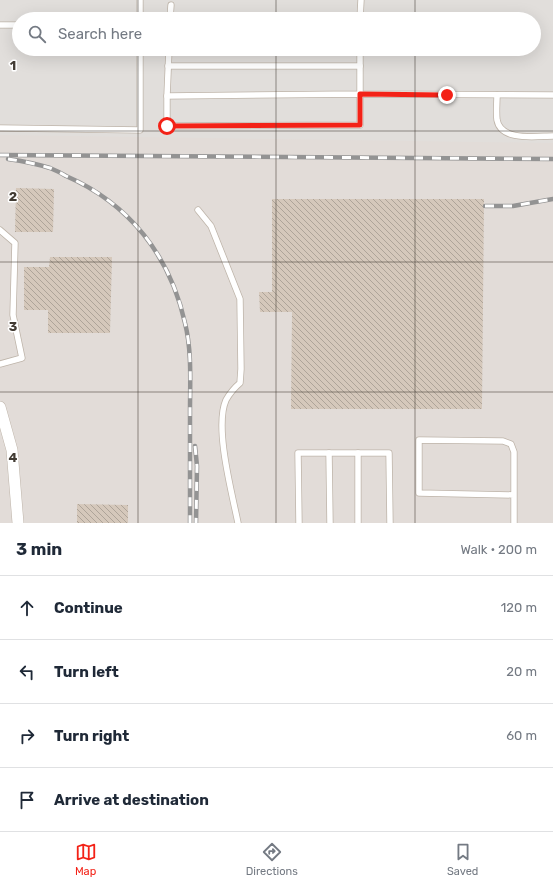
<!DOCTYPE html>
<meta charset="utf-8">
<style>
:root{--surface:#fff;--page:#f2f2f3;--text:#1f2937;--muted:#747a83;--line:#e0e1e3;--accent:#f32217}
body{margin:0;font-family:Rubik,sans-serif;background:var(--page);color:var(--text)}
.stop{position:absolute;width:12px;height:12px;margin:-9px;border:3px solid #f32217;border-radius:50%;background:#fff}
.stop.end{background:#f32217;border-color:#fff;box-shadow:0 1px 4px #0008}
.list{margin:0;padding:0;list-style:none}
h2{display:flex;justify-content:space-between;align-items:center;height:52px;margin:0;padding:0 16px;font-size:17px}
h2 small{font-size:13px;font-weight:400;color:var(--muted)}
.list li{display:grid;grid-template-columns:26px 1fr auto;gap:12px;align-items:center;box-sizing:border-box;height:64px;padding:0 16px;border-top:1px solid var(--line)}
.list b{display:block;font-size:15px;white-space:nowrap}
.list em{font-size:13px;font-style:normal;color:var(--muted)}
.icon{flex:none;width:22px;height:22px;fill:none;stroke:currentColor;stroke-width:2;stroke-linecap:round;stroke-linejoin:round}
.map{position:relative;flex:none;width:553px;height:523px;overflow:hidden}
.search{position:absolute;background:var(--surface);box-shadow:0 4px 16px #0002;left:12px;right:12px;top:12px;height:44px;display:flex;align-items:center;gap:10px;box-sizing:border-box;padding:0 14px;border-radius:22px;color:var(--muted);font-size:15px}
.sheet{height:308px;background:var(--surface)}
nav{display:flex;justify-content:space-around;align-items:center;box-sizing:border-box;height:56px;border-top:1px solid var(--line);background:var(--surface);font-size:11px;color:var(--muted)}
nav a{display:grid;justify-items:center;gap:2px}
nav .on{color:var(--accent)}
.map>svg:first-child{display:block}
</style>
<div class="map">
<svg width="553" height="523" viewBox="0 0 553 523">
<defs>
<pattern id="building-back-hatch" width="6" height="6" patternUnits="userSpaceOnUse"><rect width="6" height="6" fill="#d5c8bb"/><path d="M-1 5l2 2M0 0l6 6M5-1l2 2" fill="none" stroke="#aea499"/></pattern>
</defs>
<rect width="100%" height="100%" fill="#f1ebe2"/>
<path fill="#e2dcd8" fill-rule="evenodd" d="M 0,0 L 553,0 L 553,523 L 0,523 ZM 19,19 L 534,19 L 534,49 L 19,49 Z"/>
<path fill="#e1dedb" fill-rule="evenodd" d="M 0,0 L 553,0 L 553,143 L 0,135 ZM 19,19 L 534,19 L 534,49 L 19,49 Z"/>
<g fill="url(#building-back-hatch)">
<polygon points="16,188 54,189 53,232 15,232"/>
<polygon points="272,199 484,199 482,409 291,409 292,312 260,312 259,292 272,292"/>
<polygon points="50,257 112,257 110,333 48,333 48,310 24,310 24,267 49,267"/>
<polygon points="77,504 128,505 128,523 77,523"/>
</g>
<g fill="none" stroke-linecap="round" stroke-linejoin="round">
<g stroke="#beb4a9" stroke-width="7">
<g id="lane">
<polyline points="140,0 140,19"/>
<polyline points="170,19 171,5"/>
<polyline points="360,19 361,0"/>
<polyline points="0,25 19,25"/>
<polyline points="360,49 360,125 167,126 167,96 360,94 553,95"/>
<polyline points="168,66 360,66"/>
<path d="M 497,95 C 497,103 496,112 497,120 C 501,142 537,136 553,136"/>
<polyline points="167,96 169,49"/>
<polyline points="0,128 140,130 140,49"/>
<path d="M 198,210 L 211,226 L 240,299 L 241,369 L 240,383 C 234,388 230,393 226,400 C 214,427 232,493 238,523"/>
<polyline points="0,230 15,243 13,315 22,358 0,364"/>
<polyline points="329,453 330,523"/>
<polyline points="299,523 298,453 389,453 390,523"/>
<polyline points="358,523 358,453"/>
<polyline points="514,523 514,452 511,444 503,441 419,440 419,493 514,495"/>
</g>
</g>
<g stroke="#beb4a9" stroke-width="12">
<polyline id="street" points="0,407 12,450 18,523"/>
</g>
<use href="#lane" stroke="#fff" stroke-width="5.5"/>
<use href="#street" stroke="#fff" stroke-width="11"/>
<g stroke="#939393" stroke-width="4.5">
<g id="rail">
<polyline points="0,155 553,159"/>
<path d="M 8,159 C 22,161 37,164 50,168 C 55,170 61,173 66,176 C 130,204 170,256 185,323 C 192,351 190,382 190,411 C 190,448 190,486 190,523"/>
<polyline points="485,206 513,206 553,199"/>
<polyline points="195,446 197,466 196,523"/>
</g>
</g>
<use href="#rail" stroke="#fff" stroke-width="3" stroke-dasharray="9" stroke-linecap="butt"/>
</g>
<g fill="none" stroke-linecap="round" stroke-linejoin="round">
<polyline stroke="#f32217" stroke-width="5" points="167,126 360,125 360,94 447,95"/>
</g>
<path fill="none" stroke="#423b33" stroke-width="1" stroke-opacity="0.55" d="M 138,0 L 138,19M 276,0 L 276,19M 415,0 L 415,19M 138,49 L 138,523M 276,49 L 276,523M 415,49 L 415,523M 0,131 L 553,131M 0,262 L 553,262M 0,392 L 553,392"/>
<g font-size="13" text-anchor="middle" font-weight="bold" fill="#423b33" stroke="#fff" stroke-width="3" stroke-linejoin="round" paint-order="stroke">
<text x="13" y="70">1</text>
<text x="13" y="201">2</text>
<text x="13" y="331">3</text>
<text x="13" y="462">4</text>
</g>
</svg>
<div class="stop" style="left:167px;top:126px"></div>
<div class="stop end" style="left:447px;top:95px"></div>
<div class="search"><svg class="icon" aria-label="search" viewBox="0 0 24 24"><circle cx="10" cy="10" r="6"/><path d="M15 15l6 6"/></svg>Search here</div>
</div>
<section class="sheet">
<h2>3 min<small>Walk · 200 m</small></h2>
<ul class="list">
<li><svg class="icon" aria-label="ahead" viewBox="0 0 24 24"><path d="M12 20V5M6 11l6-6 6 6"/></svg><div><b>Continue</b></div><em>120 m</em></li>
<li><svg class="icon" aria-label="left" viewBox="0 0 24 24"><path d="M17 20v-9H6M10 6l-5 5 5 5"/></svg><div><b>Turn left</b></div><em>20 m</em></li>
<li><svg class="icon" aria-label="right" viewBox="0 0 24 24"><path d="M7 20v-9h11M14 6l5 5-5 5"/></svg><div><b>Turn right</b></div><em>60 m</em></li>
<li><svg class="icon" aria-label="arrive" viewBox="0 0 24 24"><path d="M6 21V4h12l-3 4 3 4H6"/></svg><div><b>Arrive at destination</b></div></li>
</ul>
</section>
<nav>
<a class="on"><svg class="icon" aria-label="map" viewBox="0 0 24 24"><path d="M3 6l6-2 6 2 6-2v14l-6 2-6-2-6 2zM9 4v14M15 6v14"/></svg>Map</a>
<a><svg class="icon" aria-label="directions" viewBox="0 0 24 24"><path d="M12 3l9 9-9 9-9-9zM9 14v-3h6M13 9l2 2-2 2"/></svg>Directions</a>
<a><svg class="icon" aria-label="saved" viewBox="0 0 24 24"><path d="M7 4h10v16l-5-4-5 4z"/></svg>Saved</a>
</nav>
